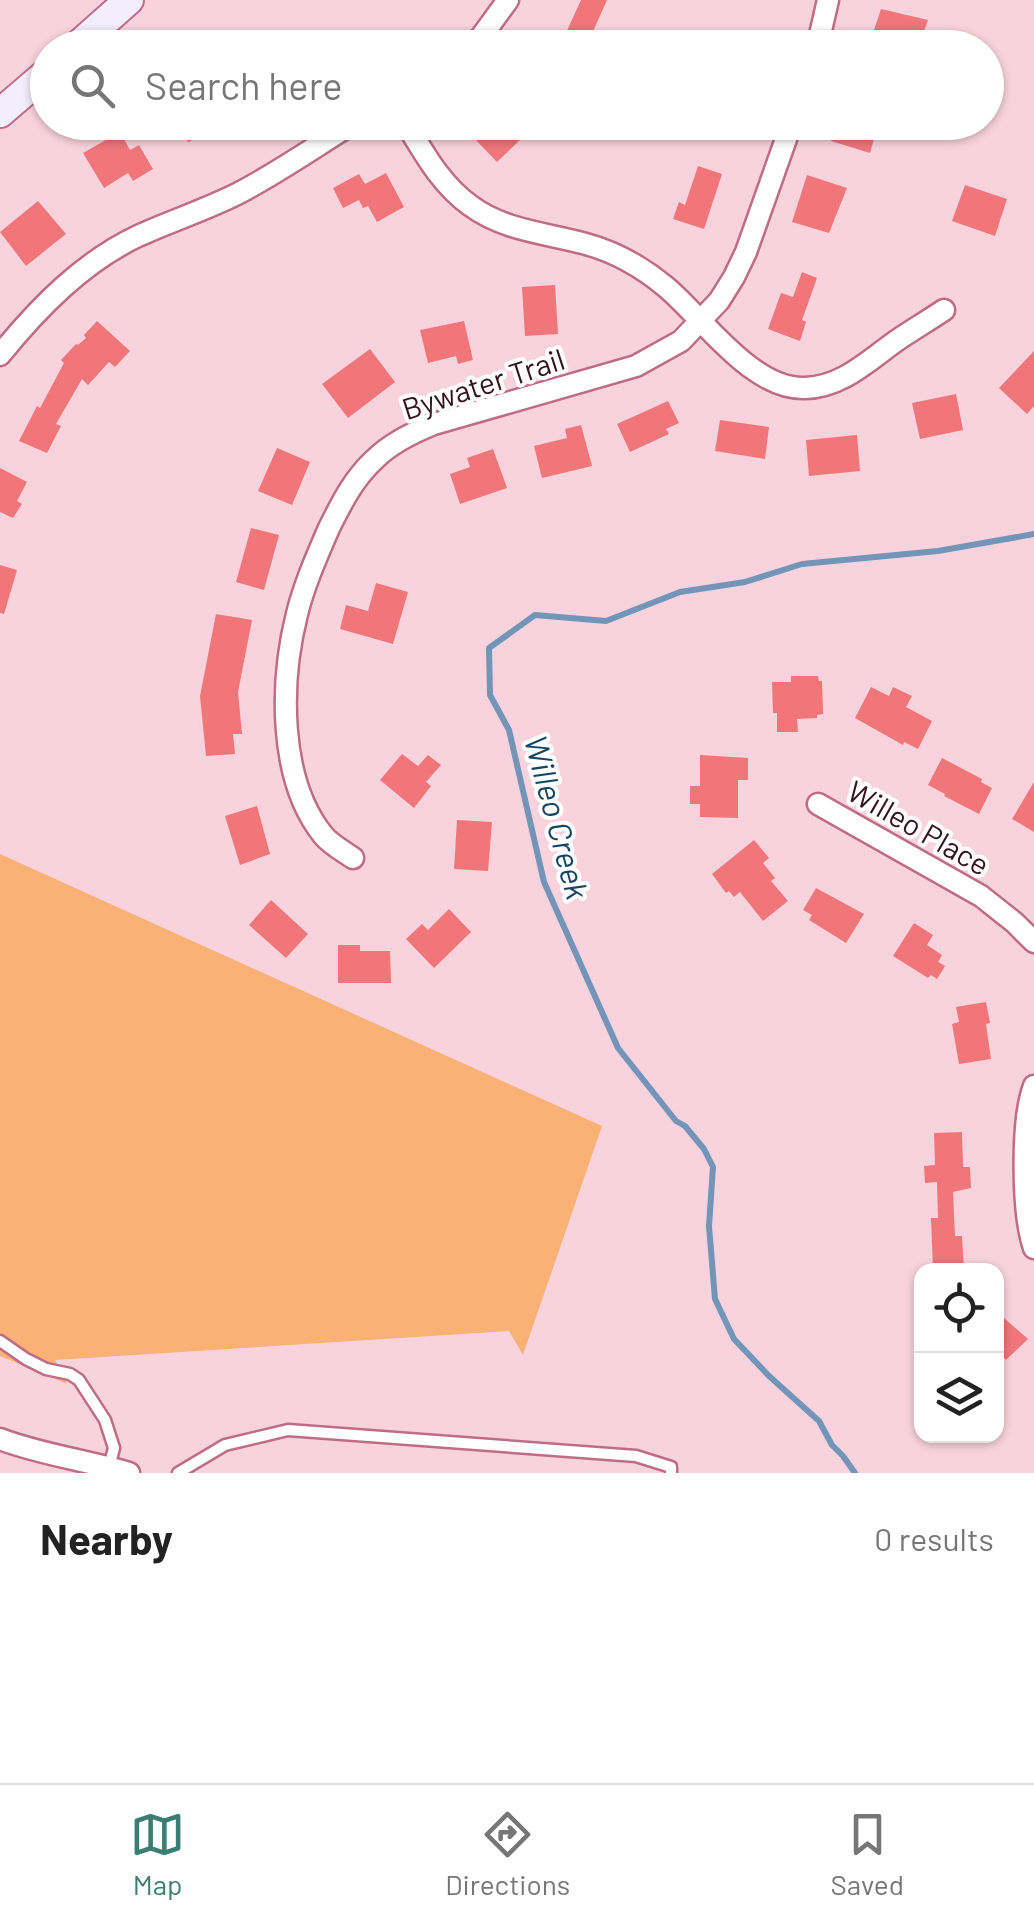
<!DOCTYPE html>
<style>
:root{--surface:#fff;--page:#f6f6f6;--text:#222;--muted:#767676;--line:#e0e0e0;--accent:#3a7e72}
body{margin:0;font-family:Barlow,sans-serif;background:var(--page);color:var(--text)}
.controls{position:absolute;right:30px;bottom:30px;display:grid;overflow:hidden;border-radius:20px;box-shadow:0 2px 8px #0004}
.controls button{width:90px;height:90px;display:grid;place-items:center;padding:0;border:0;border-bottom:2px solid var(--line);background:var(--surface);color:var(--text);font:50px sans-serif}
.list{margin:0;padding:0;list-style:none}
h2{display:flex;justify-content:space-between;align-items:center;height:130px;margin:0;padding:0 40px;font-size:42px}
h2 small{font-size:32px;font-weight:400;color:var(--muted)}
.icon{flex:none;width:55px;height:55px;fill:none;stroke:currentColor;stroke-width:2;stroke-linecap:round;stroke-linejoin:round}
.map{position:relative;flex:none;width:1034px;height:1473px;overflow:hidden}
.search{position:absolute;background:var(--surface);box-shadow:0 2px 8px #0004;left:30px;right:30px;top:30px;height:110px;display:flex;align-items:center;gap:25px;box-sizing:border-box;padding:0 35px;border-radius:55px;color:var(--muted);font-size:38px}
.sheet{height:310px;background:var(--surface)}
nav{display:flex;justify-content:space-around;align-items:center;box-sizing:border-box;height:140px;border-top:2px solid var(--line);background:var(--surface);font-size:28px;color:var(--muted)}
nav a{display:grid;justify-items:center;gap:5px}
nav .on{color:var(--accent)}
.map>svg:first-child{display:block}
</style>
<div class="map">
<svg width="1034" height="1473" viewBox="0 0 1034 1473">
<rect width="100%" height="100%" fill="#f8d3dd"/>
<polygon fill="#f9b175" points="0,854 602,1126 523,1355 509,1331 55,1360 67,1384 0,1356"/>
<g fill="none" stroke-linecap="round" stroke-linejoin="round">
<polyline stroke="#7295b8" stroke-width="6" points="855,1473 843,1456 832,1445 819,1421 769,1376 734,1339 715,1299 709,1226 713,1167 704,1149 685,1126 676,1121 618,1048 544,882 509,730 490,695 489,648 535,615 606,621 680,592 745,582 802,564 938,551 1034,534"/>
</g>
<g fill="#f0767a">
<polygon points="581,0 607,0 586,47 564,37"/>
<polygon points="881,9 928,20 918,48 868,48"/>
<polygon points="180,122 232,122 188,142"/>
<polygon points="486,122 511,122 524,136 497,162 472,136"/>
<polygon points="836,122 879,122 870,153 831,141"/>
<polygon points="120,132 130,150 139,145 153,169 133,181 128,173 104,188 83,153"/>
<polygon points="698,166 722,174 704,229 673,219 679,202 685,205"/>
<polygon points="386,173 404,207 377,222 368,206 363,208 359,200 343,208 333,188 359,174 365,184"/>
<polygon points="807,175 847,188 829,233 792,222"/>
<polygon points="965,185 1007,199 995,236 952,221"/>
<polygon points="38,201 66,234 26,266 0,232"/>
<polygon points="802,272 817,278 802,320 806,322 800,341 768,329 781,293 793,297"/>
<polygon points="555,285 558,334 525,336 522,287"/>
<polygon points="97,321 130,351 115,367 109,362 88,385 82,379 56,424 61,426 47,453 19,441 37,406 40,408 64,363 61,360 76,344 78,345 86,338 84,335"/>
<polygon points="464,321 473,360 458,364 456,356 428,363 420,330"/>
<polygon points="370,349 395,382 348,418 322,384"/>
<polygon points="1034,351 1034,406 1027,414 999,388"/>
<polygon points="956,394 963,430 920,439 912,403"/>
<polygon points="668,401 679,423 666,429 669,434 630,452 617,424"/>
<polygon points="720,420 769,427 765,459 715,451"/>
<polygon points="581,425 592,466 542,478 534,446 567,438 565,429"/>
<polygon points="857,435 860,471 809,476 806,440"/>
<polygon points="277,448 310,462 292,505 258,491"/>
<polygon points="493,449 507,488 460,504 450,474 470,467 467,458"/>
<polygon points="0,468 27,482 17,501 22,504 13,518 0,512"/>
<polygon points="251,528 279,535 264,590 236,582"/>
<polygon points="0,565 17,570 4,614 0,613"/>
<polygon points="376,583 408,592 393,644 340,629 346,605 368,611"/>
<polygon points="216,614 252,620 238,692 242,734 233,734 235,754 206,756 200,696"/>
<polygon points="791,676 818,676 819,681 822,681 823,714 817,715 817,718 797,719 798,732 777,732 777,713 773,713 772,682 791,682"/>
<polygon points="871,687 889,696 893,687 912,696 906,707 932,721 918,749 904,742 903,745 855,718"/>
<polygon points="402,754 418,766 428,755 441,765 426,782 431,786 414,808 380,780"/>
<polygon points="700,755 748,758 748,780 738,780 738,818 700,817 700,804 690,804 690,786 700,786"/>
<polygon points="942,758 982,779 981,782 992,788 979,814 944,796 945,794 928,785"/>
<polygon points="1034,782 1034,832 1012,819"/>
<polygon points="257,806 270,854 240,865 225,816"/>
<polygon points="457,820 492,822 488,871 454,869"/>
<polygon points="754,840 769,858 763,863 775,878 771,881 788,901 763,921 740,892 734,897 729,891 726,893 712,874"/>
<polygon points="816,888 864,914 846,943 809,920 812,915 803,910"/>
<polygon points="271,900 308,934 286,958 249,925"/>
<polygon points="449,909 471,932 434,968 406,939 422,924 428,930"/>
<polygon points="914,923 933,935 927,945 942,955 938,962 945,966 937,979 931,975 928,978 893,956"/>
<polygon points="338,945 360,945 360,951 390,951 391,983 338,983"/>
<polygon points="986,1002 990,1023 986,1024 991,1059 959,1064 952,1024 959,1022 956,1007"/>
<polygon points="962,1132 963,1167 970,1167 971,1188 953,1192 955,1236 962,1236 964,1270 933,1270 931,1218 938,1218 937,1182 925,1183 924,1166 935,1165 934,1133"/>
<polygon points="996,1311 1028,1339 1006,1360 1004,1358 996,1365"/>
</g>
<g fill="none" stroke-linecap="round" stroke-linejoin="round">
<g stroke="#bf6c87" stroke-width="15">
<g id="lane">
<polyline points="0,1341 26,1359 46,1369 70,1374 79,1380 105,1420 114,1448 109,1467"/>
<polyline points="178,1473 225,1445 288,1430 636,1456 671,1467 671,1473"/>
</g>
</g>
<g stroke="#bf6c87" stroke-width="25">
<g id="street">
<polyline points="469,48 481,37 508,0"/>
<polyline points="817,48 828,0"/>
<path d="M 405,122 C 424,153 441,185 471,206 C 505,231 547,233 586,244 C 616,252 643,268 666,287 C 704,319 752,390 805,388 C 843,387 870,359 899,339 C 914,329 929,320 944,310"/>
<path d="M 0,355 C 38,308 83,262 138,236 C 171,221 205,210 237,194 C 278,173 316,146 355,122"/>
<polyline points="818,804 981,896 1015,923 1034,942"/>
<path d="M 353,858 C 343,851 330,844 323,835 C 278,779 280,681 297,614 C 304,585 317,556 329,528 C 342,502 354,478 375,459 C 391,443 414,432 434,424 L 636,366 L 681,341 L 719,301 L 734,277 L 746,252 L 792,122"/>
<path d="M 1034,1086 C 1021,1120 1022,1213 1034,1248"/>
<path d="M 0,1439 C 42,1455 86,1460 129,1473"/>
</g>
</g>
<g stroke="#bf6c87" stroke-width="32">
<g id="secondary">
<polyline points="75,48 129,0"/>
<polyline points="0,113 48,72"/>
</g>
</g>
<use href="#lane" stroke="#fff" stroke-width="10"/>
<use href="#street" stroke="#fff" stroke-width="20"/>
<use href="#secondary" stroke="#f3eefe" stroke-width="28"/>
</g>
<g text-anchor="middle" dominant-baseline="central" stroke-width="8" stroke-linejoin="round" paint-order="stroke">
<g font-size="30" fill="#34141f" stroke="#fff">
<text transform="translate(483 383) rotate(-18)">Bywater Trail</text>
<text transform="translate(919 827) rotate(30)">Willeo Place</text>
</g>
<g font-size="32" font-style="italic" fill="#144563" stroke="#fff">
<text transform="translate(558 817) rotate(75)">Willeo Creek</text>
</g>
</g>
</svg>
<div class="controls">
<button><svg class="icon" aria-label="locate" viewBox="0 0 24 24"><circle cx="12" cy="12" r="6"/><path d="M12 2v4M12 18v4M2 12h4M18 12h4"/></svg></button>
<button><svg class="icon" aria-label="layers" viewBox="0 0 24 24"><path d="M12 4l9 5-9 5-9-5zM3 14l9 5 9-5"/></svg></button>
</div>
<div class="search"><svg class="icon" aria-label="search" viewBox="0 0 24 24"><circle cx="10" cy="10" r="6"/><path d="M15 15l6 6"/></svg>Search here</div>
</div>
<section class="sheet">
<h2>Nearby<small>0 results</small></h2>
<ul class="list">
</ul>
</section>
<nav>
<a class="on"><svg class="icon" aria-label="map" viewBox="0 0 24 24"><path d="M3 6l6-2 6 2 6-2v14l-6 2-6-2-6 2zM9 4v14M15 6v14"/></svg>Map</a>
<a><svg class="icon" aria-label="directions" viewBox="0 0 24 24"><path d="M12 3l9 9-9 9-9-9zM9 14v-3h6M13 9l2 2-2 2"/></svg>Directions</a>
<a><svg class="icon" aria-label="saved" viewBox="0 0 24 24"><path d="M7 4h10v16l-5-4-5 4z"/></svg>Saved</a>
</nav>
